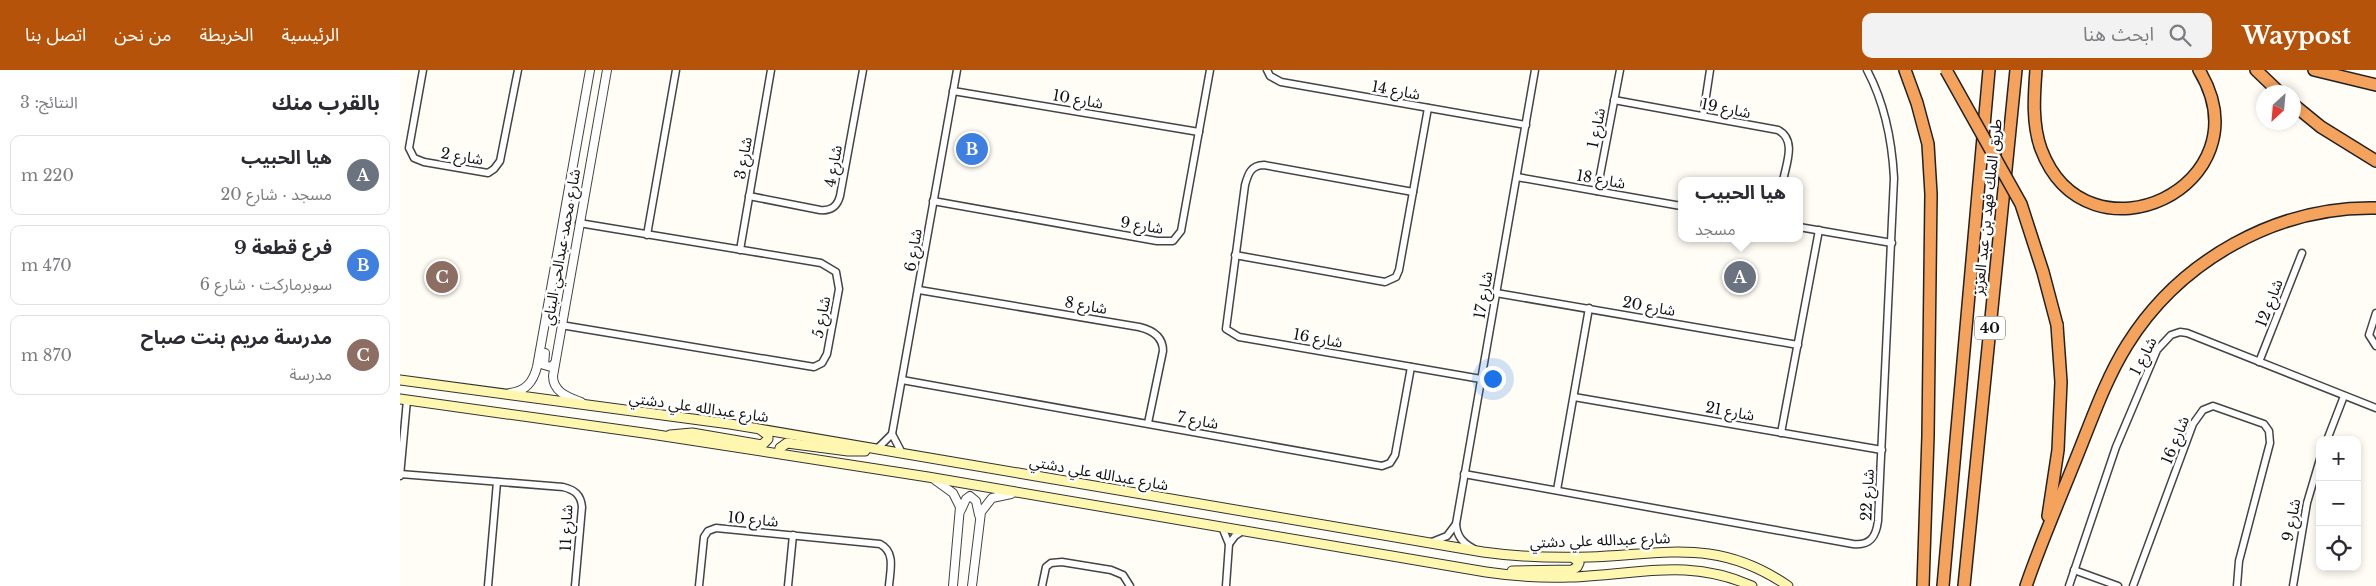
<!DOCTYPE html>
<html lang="ar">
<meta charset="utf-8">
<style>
:root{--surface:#fff;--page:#f2f2f3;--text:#2b2b33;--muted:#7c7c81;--line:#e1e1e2;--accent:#b45309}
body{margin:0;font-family:"Libre Baskerville","Noto Sans Arabic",serif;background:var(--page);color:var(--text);direction:rtl}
.controls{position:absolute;right:15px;bottom:15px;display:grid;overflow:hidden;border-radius:10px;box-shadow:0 2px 8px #0003}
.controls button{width:45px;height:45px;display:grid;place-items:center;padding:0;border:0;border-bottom:1px solid var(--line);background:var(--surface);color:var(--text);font:25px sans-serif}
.compass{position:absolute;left:1856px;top:15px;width:45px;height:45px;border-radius:50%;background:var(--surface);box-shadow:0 2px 8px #0003;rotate:206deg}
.you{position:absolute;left:1092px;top:308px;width:18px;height:18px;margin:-12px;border:4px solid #fff;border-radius:50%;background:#1a73e8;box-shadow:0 0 0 8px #1a73e833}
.badge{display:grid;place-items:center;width:32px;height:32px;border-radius:50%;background:var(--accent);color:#fff;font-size:16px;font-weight:700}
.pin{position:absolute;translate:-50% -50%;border:2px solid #fff;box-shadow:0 1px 5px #0006}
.popup{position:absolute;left:1278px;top:107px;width:125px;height:65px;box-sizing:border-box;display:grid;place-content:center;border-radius:10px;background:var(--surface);filter:drop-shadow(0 1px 4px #0005);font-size:16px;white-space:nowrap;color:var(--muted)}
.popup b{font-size:19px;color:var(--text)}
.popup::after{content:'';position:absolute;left:50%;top:100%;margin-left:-10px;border:10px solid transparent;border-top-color:var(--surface)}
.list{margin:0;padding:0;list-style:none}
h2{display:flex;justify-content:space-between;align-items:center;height:65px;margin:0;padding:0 20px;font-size:21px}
h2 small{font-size:16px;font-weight:400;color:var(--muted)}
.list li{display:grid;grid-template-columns:32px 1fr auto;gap:15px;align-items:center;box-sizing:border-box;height:80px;margin:0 10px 10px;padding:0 10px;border:1px solid var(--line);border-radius:10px}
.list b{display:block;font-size:19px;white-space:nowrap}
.list p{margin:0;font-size:16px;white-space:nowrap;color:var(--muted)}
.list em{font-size:16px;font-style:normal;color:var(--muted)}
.icon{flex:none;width:28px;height:28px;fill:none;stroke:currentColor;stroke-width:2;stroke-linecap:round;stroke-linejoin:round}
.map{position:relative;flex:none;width:1976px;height:516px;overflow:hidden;direction:ltr}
header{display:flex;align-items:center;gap:30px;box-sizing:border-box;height:70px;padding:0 25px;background:var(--accent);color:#fff}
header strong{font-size:24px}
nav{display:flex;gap:28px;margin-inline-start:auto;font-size:18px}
.search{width:350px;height:45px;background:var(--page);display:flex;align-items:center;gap:12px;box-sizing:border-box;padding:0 18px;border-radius:10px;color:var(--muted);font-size:19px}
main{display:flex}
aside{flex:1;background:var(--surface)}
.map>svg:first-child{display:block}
</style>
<header>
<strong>Waypost</strong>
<div class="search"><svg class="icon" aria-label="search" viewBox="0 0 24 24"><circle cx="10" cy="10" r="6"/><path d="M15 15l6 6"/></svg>ابحث هنا</div>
<nav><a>الرئيسية</a><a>الخريطة</a><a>من نحن</a><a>اتصل بنا</a></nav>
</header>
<main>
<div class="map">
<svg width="1976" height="516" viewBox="0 0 1976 516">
<rect width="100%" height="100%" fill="#fffdf5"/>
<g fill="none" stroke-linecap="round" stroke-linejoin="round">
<g stroke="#444" stroke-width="9">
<g id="minor">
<polyline points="23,0 9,78 14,88 24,92 88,103 94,99 100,91 118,0"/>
<polyline points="867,0 870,6 881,12 1126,55"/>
<polyline points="553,21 799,62"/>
<path d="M 1214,30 L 1378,60 C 1397,70 1386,94 1383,111"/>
<polyline points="1303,46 1310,0"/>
<polyline points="1117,107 1281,136"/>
<polyline points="1197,121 1220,0"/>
<path d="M 1013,122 L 864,95 C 851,95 848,104 845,115 L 826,259 L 839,267 L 1081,309"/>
<path d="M 349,126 L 420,140 C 431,141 437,137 440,126 L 463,0"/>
<polyline points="533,131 757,171 773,171 781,161 810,0"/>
<polyline points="1399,157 1492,173"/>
<polyline points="247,165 276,0"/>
<polyline points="340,180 371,0"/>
<polyline points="835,185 985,212 996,207 999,200 1028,38"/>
<path d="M 519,220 L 739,257 C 752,260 763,267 763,281 L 748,353"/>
<polyline points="1096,223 1398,275"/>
<polyline points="1976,243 1969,265 1976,276"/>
<polyline points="161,255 414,297 422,293 427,284 439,219 436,202 421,193 179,153"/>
<polyline points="1859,292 1902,183"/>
<polyline points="502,310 982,396 990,393 995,385 1011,297"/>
<polyline points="1174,327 1482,380"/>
<polyline points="1381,363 1419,160"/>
<polyline points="492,364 502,383"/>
<polyline points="1927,370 1944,326"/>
<polyline points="477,379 492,364 557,0"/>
<path d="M 0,404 L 163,417 C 175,420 181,425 182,437 L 175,516"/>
<path d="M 1064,404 L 1453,474 C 1470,476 1476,467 1478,451 L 1494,108 C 1492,70 1485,34 1467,0"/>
<polyline points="0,406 7,330"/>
<polyline points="1157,420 1189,238"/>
<polyline points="822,457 829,474 826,516"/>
<polyline points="1032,472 1047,466 1056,454"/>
<polyline points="829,474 835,466 844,460"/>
<path d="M 1074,479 C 1063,473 1057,467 1056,454 L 1135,0"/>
<polyline points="1674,500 1718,516"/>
<polyline points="88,516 97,412"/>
<path d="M 299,516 L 304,467 L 308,461 L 316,458 L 480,474 C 496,482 490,501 489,516"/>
<polyline points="388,516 393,465"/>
<polyline points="642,516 646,497 651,493 662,492 711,500 723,505 730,516"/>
<polyline points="1669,516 1716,377 1757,280 1771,265 1780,262 1787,263 1976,338"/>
<polyline points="1733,516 1793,354 1803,340 1813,336 1864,354 1869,361 1870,373 1839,491 1837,516"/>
<polyline points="1893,516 1907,433 1920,389"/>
</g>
</g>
<g stroke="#444" stroke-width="10">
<g id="tertiary">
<polyline points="145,283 144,295 151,297 154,294"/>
<path d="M 110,323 C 126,321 133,312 137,297 L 190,0"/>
<path d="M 181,332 C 168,327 153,322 153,306 L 207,0"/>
<polyline points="535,410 553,423 560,437 553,516"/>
<polyline points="561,440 566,429 570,426 576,431 579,445"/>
<polyline points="572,516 581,442 592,428 611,424"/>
</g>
</g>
<g stroke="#333" stroke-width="11">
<g id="secondary">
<path d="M 0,310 L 330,354 L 1083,482 C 1118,487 1154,488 1189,487 C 1267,484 1318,468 1388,516"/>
<path d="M 0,329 L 251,364 L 528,407 L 1086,502 C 1113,506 1142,508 1170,507 C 1237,505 1287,487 1352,516"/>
<polyline points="270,365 292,363 362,375 368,369 368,365 361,360"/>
<polyline points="379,383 380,378 387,373 448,381 465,381"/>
<polyline points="1112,501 1172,500 1177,497 1179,493 1173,487"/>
</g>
</g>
<g stroke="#222" stroke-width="14">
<g id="motorway">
<polyline points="1505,0 1517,33 1528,74 1531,124 1528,366 1523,516"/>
<path d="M 1636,0 C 1634,26 1632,54 1641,79 C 1687,201 1869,116 1799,0"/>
<polyline points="1856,0 1879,22"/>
<polyline points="1914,0 1976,15"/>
<polyline points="1894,35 1921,57 1976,91"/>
<polyline points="1648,446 1658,380 1661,312 1657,255"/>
<polyline points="1543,516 1589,0"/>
<polyline points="1564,516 1616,0"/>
<path d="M 1626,516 C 1640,475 1657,436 1673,396 C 1690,355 1704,312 1727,275 C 1780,190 1877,136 1976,138"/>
</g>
</g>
<use href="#minor" stroke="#fff" stroke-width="6"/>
<use href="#tertiary" stroke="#fff" stroke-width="8"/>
<use href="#secondary" stroke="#fff6b0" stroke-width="9"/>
<use href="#motorway" stroke="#f5a25d" stroke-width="11"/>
<g stroke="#222" stroke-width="14" stroke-linecap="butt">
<polyline id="motorway-bridge" points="1546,0 1621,134 1643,202 1657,255"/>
</g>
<use href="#motorway-bridge" stroke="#f5a25d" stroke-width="11"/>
</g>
<g text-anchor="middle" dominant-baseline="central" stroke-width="5" stroke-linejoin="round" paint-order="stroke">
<rect fill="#fff" stroke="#585858" stroke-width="1" x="1575" y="246.5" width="30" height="23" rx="4"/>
<g font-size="14" font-weight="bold" fill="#111">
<text x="1590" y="258">40</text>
</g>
<g font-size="15" fill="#111" stroke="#fff">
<text transform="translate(996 20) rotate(10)">شارع 14</text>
<text transform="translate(678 29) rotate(10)">شارع 10</text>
<text transform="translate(1326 38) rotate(11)">شارع 19</text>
<text transform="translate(1196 58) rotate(-79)">شارع 1</text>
<text transform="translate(62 86) rotate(9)">شارع 2</text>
<text transform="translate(343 88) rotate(-80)">شارع 3</text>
<text transform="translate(433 96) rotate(-80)">شارع 4</text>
<text transform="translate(1201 109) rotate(10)">شارع 18</text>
<text transform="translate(1587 137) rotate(-84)">طريق الملك فهد بن عبد العزيز</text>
<text transform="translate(742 155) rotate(9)">شارع 9</text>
<text transform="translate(161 177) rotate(-80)">شارع محمد عبدالحي البناي</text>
<text transform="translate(513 180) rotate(-81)">شارع 6</text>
<text transform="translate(1083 225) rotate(-80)">شارع 17</text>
<text transform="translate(1869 233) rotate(-69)">شارع 12</text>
<text transform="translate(686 235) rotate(10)">شارع 8</text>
<text transform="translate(1249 236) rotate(10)">شارع 20</text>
<text transform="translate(421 247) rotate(-79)">شارع 5</text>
<text transform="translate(918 268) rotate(10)">شارع 16</text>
<text transform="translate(1743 286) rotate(-63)">شارع 1</text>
<text transform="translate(299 337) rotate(8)">شارع عبدالله علي دشتي</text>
<text transform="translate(1330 341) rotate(10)">شارع 21</text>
<text transform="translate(798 350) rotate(10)">شارع 7</text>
<text transform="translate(1775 370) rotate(-68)">شارع 16</text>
<text transform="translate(699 403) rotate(10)">شارع عبدالله علي دشتي</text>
<text transform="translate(1467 425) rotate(-87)">شارع 22</text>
<text transform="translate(353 449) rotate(5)">شارع 10</text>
<text transform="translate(1891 450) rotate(-79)">شارع 9</text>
<text transform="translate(166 458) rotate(-88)">شارع 11</text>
<text transform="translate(1200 470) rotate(-2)">شارع عبدالله علي دشتي</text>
</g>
</g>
</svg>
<div class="controls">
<button>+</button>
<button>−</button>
<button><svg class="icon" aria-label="locate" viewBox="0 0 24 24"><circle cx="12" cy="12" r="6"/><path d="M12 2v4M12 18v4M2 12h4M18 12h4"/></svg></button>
</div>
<svg class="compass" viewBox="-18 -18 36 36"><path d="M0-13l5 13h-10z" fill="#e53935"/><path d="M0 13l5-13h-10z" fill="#7c7c81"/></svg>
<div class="you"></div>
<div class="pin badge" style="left:1340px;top:207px;background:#6b7280">A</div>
<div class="popup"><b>هيا الحبيب</b>مسجد</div>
<div class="pin badge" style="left:572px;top:79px;background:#3f7fe0">B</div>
<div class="pin badge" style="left:42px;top:207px;background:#8d6e63">C</div>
</div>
<aside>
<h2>بالقرب منك<small>النتائج: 3</small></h2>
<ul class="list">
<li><span class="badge" style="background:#6b7280">A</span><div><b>هيا الحبيب</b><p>مسجد · شارع 20</p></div><em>220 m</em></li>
<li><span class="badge" style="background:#3f7fe0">B</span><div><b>فرع قطعة 9</b><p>سوبرماركت · شارع 6</p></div><em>470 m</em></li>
<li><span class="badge" style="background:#8d6e63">C</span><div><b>مدرسة مريم بنت صباح</b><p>مدرسة</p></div><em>870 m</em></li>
</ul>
</aside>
</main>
